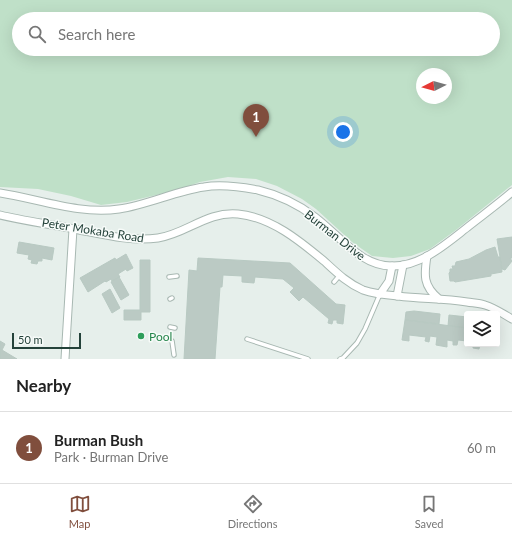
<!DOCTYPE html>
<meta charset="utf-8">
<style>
:root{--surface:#fff;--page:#f2f2f2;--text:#222;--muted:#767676;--line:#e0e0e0;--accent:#804e3d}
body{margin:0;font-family:Lato,sans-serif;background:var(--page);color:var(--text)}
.controls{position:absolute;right:12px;bottom:12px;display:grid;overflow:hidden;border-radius:4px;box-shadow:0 4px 16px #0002}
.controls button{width:36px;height:36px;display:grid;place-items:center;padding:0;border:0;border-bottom:1px solid var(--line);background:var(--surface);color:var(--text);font:20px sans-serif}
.compass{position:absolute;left:416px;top:68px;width:36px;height:36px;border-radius:50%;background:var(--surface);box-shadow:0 4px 16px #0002;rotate:264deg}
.scale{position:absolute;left:12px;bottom:10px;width:69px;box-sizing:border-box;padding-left:4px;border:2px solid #24423a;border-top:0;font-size:11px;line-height:14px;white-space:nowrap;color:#24423a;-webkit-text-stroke:3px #f7fbf9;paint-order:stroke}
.you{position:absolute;left:343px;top:132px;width:14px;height:14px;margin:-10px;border:3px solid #fff;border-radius:50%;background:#1a73e8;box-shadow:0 0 0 6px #1a73e833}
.badge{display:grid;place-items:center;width:26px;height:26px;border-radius:50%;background:var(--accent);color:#fff;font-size:13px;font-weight:700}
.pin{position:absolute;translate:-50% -33px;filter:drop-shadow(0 1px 2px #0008)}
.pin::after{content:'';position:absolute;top:21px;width:14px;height:12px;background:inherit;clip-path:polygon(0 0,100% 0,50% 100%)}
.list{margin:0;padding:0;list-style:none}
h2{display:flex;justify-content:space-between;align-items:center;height:52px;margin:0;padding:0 16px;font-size:17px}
h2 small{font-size:13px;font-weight:400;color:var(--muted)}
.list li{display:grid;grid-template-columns:26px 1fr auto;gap:12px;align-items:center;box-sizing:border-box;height:72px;padding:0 16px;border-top:1px solid var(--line)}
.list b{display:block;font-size:15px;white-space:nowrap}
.list p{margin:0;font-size:13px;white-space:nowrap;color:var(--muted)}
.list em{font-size:13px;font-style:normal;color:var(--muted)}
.icon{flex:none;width:22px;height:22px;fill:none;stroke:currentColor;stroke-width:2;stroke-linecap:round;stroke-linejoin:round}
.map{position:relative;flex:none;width:512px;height:359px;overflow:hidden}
.search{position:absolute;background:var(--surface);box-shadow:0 4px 16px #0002;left:12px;right:12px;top:12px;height:44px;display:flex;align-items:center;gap:10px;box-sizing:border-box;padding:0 14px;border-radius:22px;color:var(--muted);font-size:15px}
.sheet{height:124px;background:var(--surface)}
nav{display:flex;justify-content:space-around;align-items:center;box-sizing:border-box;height:56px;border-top:1px solid var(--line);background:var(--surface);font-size:11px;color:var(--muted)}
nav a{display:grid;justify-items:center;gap:2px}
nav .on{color:var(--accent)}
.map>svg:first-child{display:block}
</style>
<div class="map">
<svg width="512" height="359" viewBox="0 0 512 359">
<rect width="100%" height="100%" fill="#e6efeb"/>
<path fill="#bfe0c8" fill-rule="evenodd" d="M 0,0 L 512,0 L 512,185 L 456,230 L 430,249 L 411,256 L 393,258 L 372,256 L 352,242 L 316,209 L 302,199 L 277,186 L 256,179 L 228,177 L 200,182 L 177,190 L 127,202 L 101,205 L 71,196 L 38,189 L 0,187 ZM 19,19 L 493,19 L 493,49 L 19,49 ZM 422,74 L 446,74 L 446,98 L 422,98 Z"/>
<g fill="#bbcac4" stroke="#b8c9c2">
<polygon points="512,237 512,258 510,258 512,261 505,270 502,269 497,239"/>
<polygon points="19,242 54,248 52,260 42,258 42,261 38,261 37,264 31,263 32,260 28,259 29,255 17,253"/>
<polygon points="495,247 498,257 500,257 502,272 491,274 491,276 455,282 454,281 450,281 449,273 450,272 450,269 453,269 452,266 455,266 456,262 469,259 486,250"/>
<polygon points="126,254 133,268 127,271 126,269 118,274 120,277 112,281 111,279 106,282 105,281 88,292 80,278 115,258 116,260"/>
<polygon points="198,258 290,263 336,304 345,305 343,324 337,323 337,320 333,320 332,324 328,323 329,319 303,297 299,301 290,292 294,288 283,279 255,277 254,283 242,282 242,276 223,275 222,287 220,287 215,359 184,359 189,270 197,271"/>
<polygon points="140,260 150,260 150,312 141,312 141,320 124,320 124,310 140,310"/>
<polygon points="119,277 129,295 121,300 111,282"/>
<polygon points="110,289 120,308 112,313 102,294"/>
<polygon points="414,311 440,314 439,324 405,320 406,312"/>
<polygon points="449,315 467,317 467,328 448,326"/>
<polygon points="405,320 467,328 467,341 458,340 457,345 453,345 453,341 447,340 447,347 436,345 437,337 430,336 429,342 425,341 426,337 409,335 409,341 402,340"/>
<polygon points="0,341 5,344 2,350 17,359 0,359"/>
<polygon points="473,344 480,344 479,349 473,348"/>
</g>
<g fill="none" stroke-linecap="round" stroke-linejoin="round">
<g stroke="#a8b8b2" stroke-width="5.5">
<g id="lane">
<polyline points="169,277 177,276"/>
<polyline points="334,282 340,275"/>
<polyline points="170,299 172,298"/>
<polyline points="170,327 175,328"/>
<polyline points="247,339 308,359"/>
<polyline points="172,341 174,355"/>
<polyline points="340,359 343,358 357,343 365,329 380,294"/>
</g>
</g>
<g stroke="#a8b8b2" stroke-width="9">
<g id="street">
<path d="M 0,193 C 39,199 80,215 119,209 C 148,205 175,191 204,187 C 221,184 242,187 258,190 C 279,195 299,205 315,217 C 339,235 361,267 393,266 C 422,266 447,243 469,226 C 483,215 498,204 512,192"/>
<path d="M 0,215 C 24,221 50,224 74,229 C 101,234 130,242 158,238 C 186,234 207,211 238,214 C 271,217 300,241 324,261 C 336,272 347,283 363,290 C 374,294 386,295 398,296 C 421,299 444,298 467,302 C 473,303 479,303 485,305 C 495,308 503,314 512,319"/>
<path d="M 427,256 C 424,275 423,286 439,299"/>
<polyline points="380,294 389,281 392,266"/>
<polyline points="397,296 403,265"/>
<polyline points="65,359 73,229"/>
</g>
</g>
<use href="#lane" stroke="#fff" stroke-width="3.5"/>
<use href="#street" stroke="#fff" stroke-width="7"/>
</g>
<circle fill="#2e9e5b" stroke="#f7fbf9" stroke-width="1.5" cx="141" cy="336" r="4"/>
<g text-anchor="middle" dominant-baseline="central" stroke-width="3" stroke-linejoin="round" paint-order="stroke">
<g font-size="12" fill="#24423a" stroke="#f7fbf9">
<text transform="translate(93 230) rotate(9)">Peter Mokaba Road</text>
<text transform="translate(335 235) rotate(38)">Burman Drive</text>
</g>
<g font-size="12" fill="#27864d" stroke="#f7fbf9" text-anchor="start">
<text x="149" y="336">Pool</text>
</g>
</g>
</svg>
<div class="controls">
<button><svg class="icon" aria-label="layers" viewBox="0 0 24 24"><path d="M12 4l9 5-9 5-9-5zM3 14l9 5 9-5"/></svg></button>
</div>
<svg class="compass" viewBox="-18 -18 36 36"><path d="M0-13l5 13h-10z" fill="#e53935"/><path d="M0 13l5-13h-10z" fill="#767676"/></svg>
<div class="scale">50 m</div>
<div class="you"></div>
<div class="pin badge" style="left:256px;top:137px">1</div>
<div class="search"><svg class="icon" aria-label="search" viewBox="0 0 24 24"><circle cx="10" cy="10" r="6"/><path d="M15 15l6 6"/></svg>Search here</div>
</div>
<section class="sheet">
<h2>Nearby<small></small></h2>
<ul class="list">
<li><span class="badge">1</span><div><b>Burman Bush</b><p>Park · Burman Drive</p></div><em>60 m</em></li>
</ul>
</section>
<nav>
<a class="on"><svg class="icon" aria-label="map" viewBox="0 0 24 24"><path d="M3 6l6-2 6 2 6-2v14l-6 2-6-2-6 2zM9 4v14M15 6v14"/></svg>Map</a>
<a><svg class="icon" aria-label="directions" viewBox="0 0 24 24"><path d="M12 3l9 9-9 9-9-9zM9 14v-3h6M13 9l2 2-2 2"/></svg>Directions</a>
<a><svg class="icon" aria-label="saved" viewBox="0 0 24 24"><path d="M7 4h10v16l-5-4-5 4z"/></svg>Saved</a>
</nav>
